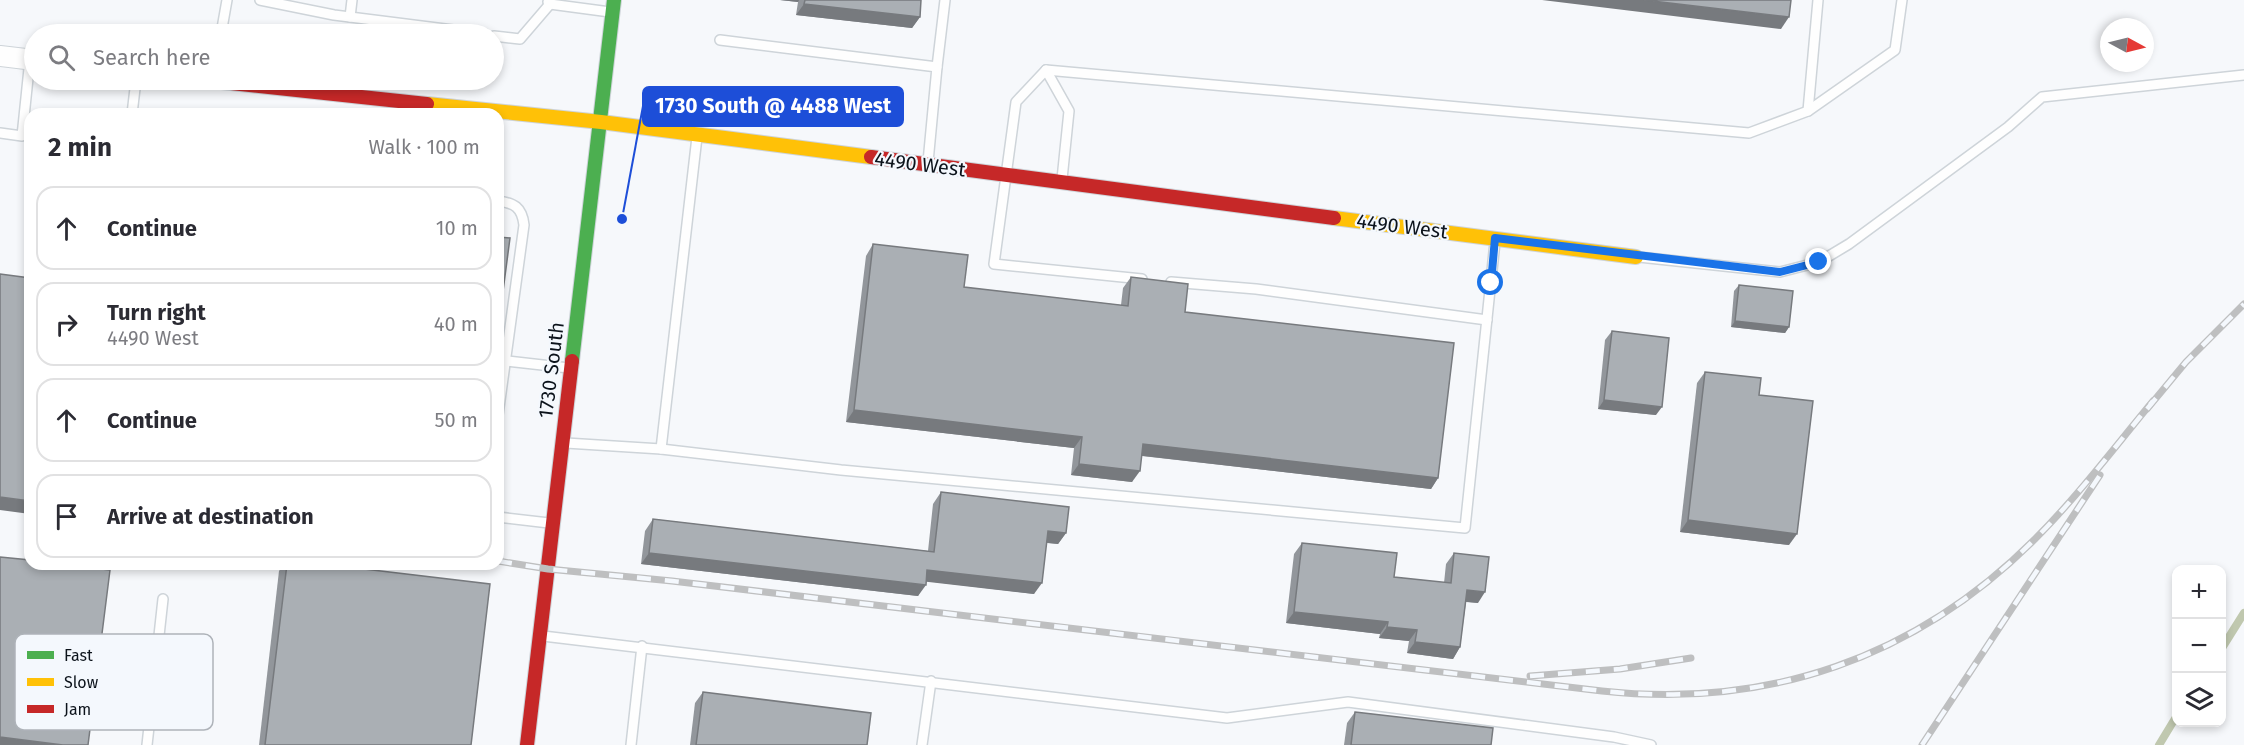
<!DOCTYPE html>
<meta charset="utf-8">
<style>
:root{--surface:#fff;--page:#f7f7f7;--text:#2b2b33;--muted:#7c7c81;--line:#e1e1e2}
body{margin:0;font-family:"Fira Sans",sans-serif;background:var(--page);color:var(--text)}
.controls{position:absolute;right:18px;bottom:18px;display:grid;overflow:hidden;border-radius:12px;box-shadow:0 3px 9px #0003}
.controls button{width:54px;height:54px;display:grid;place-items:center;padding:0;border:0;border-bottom:2px solid var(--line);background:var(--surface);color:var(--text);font:30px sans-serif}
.compass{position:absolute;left:2100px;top:18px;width:54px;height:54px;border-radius:50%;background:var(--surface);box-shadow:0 3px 9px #0003;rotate:97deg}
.stop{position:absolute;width:18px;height:18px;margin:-14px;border:4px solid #1a73e8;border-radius:50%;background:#fff}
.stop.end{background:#1a73e8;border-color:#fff;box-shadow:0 2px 6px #0008}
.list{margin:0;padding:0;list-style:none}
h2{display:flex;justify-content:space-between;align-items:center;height:78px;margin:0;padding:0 24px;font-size:26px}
h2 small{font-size:20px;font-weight:400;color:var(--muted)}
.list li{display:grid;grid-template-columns:39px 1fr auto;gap:18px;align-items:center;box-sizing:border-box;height:84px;margin:0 12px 12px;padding:0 12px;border:2px solid var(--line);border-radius:18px}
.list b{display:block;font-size:22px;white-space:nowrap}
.list p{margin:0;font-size:20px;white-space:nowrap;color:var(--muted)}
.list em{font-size:20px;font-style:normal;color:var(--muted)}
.icon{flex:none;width:33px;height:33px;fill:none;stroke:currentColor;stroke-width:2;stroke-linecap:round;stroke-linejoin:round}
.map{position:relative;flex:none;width:2244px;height:745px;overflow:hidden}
.search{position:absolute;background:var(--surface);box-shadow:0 3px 9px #0003;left:24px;top:24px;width:480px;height:66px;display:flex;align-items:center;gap:15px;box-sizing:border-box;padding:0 21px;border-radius:33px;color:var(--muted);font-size:22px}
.panel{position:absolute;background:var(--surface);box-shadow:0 3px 9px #0003;left:24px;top:108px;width:480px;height:462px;border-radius:18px}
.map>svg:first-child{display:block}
</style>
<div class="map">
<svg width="2244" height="745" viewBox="0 0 2244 745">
<rect width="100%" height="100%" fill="#f6f8fb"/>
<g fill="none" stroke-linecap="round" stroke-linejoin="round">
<g stroke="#c0c8af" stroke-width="8">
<polyline points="2222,648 2244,613"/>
<polyline points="2159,745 2176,717"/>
</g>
<g stroke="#ced4d9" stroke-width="12">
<g id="lane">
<polyline points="260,0 334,15 485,34"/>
<polyline points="548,2 550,4 610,12"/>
<polyline points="350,17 352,0"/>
<polyline points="221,34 227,0"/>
<polyline points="494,36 520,39 550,4"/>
<polyline points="720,40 937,67 928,162"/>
<polyline points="937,67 945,0"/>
<polyline points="1046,70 1749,133 1808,111 1895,50 1902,0"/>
<polyline points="1808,111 1818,0"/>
<polyline points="132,114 136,80"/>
<polyline points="0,133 22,136 30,59"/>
<polyline points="1062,179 1069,111 1046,70 1016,102 994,264 1142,279"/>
<path d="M 498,201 C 514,203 522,207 524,225 L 498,415"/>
<polyline points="1639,257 1780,272 1819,262 1849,244 2008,127 2042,97 2244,75"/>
<polyline points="1171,282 1256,289 1487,320"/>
<polyline points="498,360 569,368"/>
<polyline points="566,443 661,449 697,137"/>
<polyline points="661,449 841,470 1465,528 1495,242"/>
<polyline points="498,517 549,523"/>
<polyline points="543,636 1227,718 1348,702 1614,737 1651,745"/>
<polyline points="147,745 163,599"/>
<polyline points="631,745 642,646"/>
<polyline points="922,745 931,681"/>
</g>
</g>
<g stroke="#ced4d9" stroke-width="22">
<polyline id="street" points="0,56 34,60"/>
</g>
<g stroke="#ced4d9" stroke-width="16">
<polyline id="fast" points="572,361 614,0"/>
</g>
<g stroke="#ced4d9" stroke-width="16">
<g id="slow">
<polyline points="427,104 601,122 871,157"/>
<polyline points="1334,218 1636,257"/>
</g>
</g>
<g stroke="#ced4d9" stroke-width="16">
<g id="jam">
<polyline points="203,80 427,104"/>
<polyline points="871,157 1334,218"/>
<polyline points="527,745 572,361"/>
</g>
</g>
<use href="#lane" stroke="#fefefe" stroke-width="9"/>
<use href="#street" stroke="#fefefe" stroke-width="20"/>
<use href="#fast" stroke="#4caf50" stroke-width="14"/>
<use href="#slow" stroke="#ffc107" stroke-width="14"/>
<use href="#jam" stroke="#c62828" stroke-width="14"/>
<g stroke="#bebfc0" stroke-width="7">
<g id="rail">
<polyline points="2147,409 2186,362 2244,304"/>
<path d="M 498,561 L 548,569 L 672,581 L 1602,691 C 1768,709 1916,658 2035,539 C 2077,497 2114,448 2153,401"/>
<polyline points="1530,676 1620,669 1691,658"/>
<polyline points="1922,745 2100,475"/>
</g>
</g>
<use href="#rail" stroke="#f4f8fd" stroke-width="4.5" stroke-dasharray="14" stroke-linecap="butt"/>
</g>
<g fill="#92969b">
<polygon points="780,0 921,0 920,17 912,28 796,15 798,2"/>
<polygon points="873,244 964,287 1121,305 1123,288 1131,277 1438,478 1431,489 1142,456 1132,482 1071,475 1074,448 846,422 866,256"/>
<polygon points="1739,285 1789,327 1785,333 1731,327 1734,291"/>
<polygon points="1612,331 1656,415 1598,409 1605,340"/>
<polygon points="1705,372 1759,395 1789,545 1680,532 1697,383"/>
<polygon points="941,492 1066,533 1058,544 1047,543 1034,594 926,581 918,596 641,564 645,531 653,519 928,551 933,504"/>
<polygon points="1302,543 1394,577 1444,583 1446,564 1454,553 1478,603 1466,602 1460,647 1453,659 1407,653 1409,641 1379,638 1380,634 1286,623 1294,554"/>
<polygon points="284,564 322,564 471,745 259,745 279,571"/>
<polygon points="703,692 867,745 690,745 695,703"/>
<polygon points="1355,712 1491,745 1344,745 1347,723"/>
</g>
<g fill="#777a7e">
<polygon points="780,0 799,0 798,2"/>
<polygon points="1542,0 1644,0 1789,17 1781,29"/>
<polygon points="804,4 920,17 912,28 796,15"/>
<polygon points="1735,321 1789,327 1785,333 1731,327"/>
<polygon points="1604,400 1662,407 1656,415 1598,409"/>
<polygon points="854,410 1082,437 1074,448 846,422"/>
<polygon points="1143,444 1438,478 1431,489 1135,455"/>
<polygon points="1079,464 1140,471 1132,482 1071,475"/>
<polygon points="0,497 30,501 30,514 0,510"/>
<polygon points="1688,520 1797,534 1789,545 1680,532"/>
<polygon points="1048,531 1066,533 1058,544 1040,542"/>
<polygon points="649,553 926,585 918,596 641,564"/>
<polygon points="927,570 1042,583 1034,594 920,581"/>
<polygon points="1467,590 1485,592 1478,603 1459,601"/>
<polygon points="1294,612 1388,622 1380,634 1286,623"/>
<polygon points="1387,627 1417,630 1409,641 1379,638"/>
<polygon points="1415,642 1460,647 1453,659 1407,653"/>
<polygon points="0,737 63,745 0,745"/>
</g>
<g fill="#aaafb4" stroke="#777a7e" stroke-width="1.5">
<polygon points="805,0 921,0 920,17 804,4"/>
<polygon points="1644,0 1791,0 1789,17"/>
<polygon points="498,237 510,238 500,314 498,314"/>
<polygon points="873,244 968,255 964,287 1128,306 1131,277 1188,284 1185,312 1454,343 1438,478 1143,444 1140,471 1079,464 1082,437 854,410"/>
<polygon points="0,274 30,278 30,501 0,497"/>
<polygon points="1739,285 1793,291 1789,327 1735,321"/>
<polygon points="1612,331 1669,338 1662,407 1604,400"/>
<polygon points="1705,372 1761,378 1759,395 1813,401 1797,534 1688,520"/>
<polygon points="941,492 1069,507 1066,533 1048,531 1042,583 927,570 926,585 649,553 653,519 934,552"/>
<polygon points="1302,543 1397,553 1394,577 1451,583 1454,553 1489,557 1485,592 1467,590 1460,647 1415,642 1417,630 1387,627 1388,622 1294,612"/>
<polygon points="0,557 30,560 30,564 59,564 110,570 88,745 63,745 0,737"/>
<polygon points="287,564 322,564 490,584 471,745 265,745"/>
<polygon points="703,692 871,713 867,745 696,745"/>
<polygon points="1355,712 1493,728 1491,745 1351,745"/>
</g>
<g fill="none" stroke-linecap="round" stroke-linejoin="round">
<polyline stroke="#1a73e8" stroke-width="8" points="1491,283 1495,238 1780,272 1819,262"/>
</g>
<g text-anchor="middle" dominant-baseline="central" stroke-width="4.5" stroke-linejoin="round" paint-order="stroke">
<g font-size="20" fill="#0c131b" stroke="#f4f8fd">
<text transform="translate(920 164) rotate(7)">4490 West</text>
<text transform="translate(1402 226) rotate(7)">4490 West</text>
<text transform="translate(551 370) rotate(-83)">1730 South</text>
</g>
</g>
<rect x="15" y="634" width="198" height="96" rx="9" fill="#f4f8fd" stroke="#aeb3b9" stroke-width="1.5"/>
<rect x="27" y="651" width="27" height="8" fill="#4caf50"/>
<rect x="27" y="678" width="27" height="8" fill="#ffc107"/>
<rect x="27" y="705" width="27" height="8" fill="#c62828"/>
<g font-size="16" fill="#0c131b">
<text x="64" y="661">Fast</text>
<text x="64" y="688">Slow</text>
<text x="64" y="715">Jam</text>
</g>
<path fill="none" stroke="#1d4ed8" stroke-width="2" d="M622 219L643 106"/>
<circle fill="#1d4ed8" stroke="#f4f8fd" stroke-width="2" cx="622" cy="219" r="6"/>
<rect fill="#1d4ed8" stroke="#1d4ed8" stroke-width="2" x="643" y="87" width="260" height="39" rx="6"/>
<g font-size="21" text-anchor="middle" font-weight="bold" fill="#fff">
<text x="773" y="113">1730 South @ 4488 West</text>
</g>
</svg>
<div class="controls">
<button>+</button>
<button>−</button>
<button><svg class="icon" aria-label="layers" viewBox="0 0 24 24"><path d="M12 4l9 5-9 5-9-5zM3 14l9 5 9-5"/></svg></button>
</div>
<svg class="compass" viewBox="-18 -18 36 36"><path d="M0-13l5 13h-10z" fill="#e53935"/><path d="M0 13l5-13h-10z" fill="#7c7c81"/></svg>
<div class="stop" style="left:1491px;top:283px"></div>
<div class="stop end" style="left:1819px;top:262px"></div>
<div class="search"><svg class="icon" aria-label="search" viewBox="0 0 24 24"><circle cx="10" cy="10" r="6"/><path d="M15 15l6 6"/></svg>Search here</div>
<section class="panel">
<h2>2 min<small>Walk · 100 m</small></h2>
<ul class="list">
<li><svg class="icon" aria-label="ahead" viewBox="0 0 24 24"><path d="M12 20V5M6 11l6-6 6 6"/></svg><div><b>Continue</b></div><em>10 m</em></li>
<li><svg class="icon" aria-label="right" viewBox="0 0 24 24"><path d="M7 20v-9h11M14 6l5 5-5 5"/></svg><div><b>Turn right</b><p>4490 West</p></div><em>40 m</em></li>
<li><svg class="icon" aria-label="ahead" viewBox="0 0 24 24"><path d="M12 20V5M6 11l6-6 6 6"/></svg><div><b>Continue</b></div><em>50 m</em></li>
<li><svg class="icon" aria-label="arrive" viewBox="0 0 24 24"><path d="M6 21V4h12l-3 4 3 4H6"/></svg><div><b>Arrive at destination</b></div></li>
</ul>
</section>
</div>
